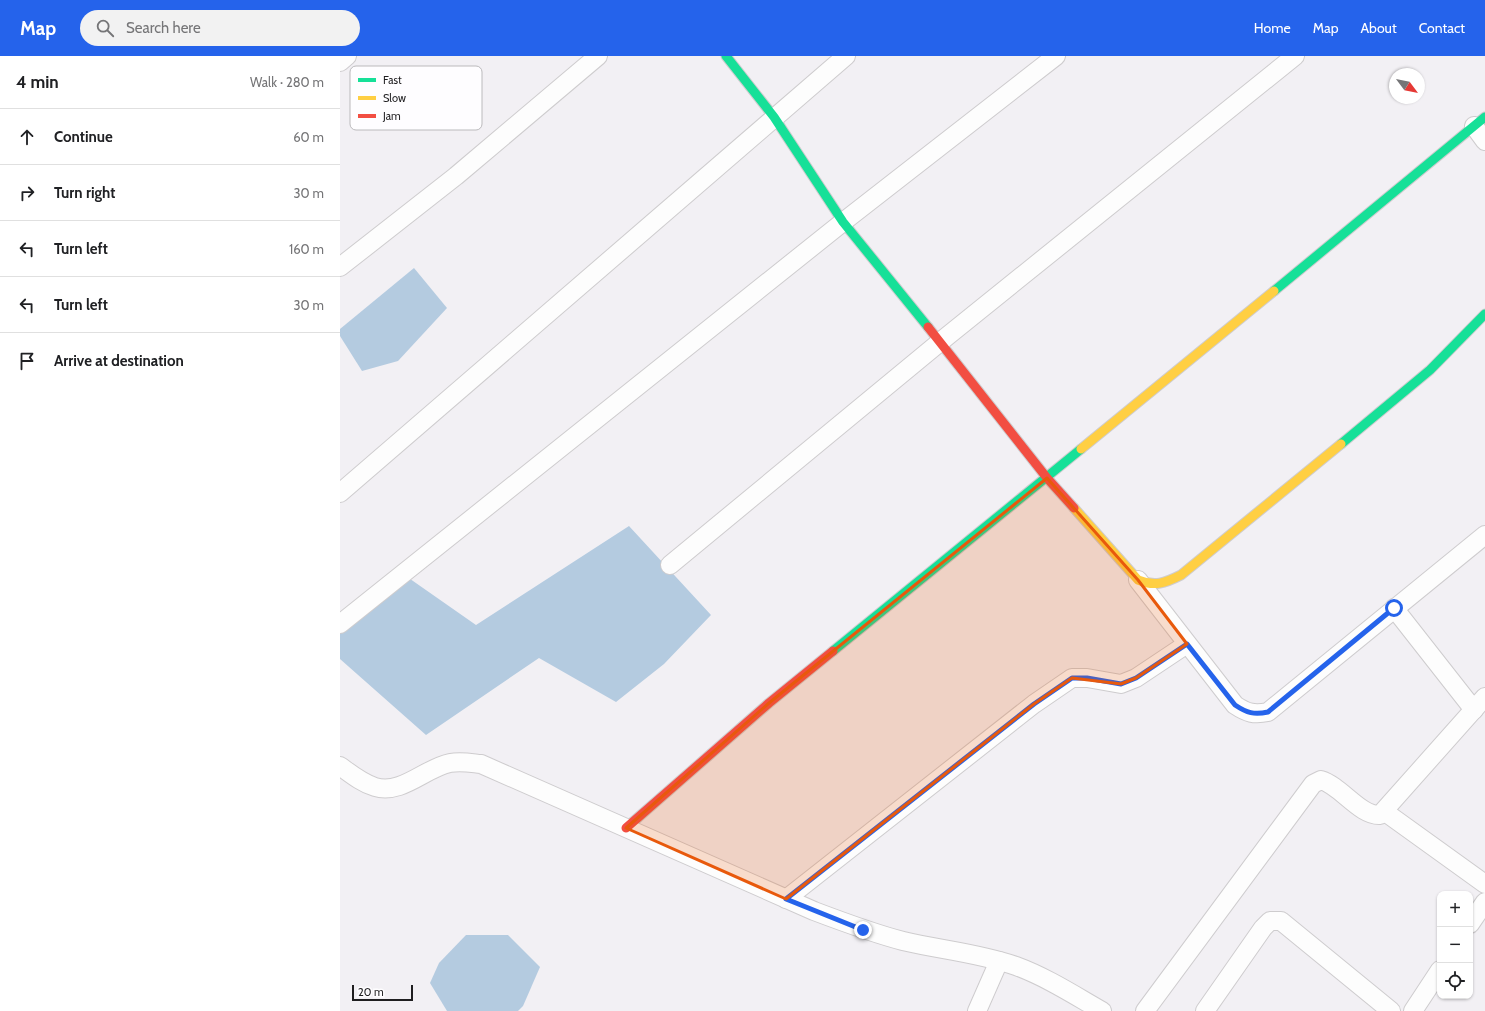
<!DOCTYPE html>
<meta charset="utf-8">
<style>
:root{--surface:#fff;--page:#f2f2f2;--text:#202124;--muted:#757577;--line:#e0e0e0;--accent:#2563eb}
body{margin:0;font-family:Cabin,sans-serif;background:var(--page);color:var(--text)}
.controls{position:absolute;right:12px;bottom:12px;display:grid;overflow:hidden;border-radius:8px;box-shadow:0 1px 3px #0004}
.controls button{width:36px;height:36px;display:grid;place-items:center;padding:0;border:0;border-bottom:1px solid var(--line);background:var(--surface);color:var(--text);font:20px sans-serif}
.compass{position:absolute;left:1049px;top:12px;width:36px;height:36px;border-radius:50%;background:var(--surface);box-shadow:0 1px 3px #0004;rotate:122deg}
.scale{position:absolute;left:12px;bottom:10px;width:61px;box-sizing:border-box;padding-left:4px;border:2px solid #1f1e20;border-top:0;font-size:11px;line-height:14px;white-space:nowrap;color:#1f1e20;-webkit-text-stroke:3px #fefdff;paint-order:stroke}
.stop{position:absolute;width:12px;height:12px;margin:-9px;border:3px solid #2563eb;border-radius:50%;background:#fff}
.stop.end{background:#2563eb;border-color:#fff;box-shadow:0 1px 4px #0008}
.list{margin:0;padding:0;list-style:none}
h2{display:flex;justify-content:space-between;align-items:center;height:52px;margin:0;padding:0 16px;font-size:17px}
h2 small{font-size:13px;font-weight:400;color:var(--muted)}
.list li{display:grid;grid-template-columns:26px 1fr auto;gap:12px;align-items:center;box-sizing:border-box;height:56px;padding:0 16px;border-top:1px solid var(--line)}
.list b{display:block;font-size:15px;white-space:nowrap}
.list em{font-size:13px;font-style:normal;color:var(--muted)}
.icon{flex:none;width:22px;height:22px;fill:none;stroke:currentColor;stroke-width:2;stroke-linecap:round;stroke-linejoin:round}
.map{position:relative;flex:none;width:1145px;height:955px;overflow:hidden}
header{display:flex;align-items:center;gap:24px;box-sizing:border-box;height:56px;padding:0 20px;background:var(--accent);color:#fff}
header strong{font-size:19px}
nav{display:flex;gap:22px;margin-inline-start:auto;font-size:14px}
.search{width:280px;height:36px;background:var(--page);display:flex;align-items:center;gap:10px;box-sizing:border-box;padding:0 14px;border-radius:22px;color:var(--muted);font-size:15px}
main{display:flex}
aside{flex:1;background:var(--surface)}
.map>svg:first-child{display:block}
</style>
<header>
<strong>Map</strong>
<div class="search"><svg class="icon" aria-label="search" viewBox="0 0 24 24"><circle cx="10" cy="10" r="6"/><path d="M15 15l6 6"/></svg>Search here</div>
<nav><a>Home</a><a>Map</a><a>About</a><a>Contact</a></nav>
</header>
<main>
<aside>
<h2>4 min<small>Walk · 280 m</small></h2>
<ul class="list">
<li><svg class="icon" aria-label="ahead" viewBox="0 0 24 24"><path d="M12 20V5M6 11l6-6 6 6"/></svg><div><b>Continue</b></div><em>60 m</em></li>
<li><svg class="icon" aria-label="right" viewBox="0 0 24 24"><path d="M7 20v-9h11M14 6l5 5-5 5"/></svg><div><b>Turn right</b></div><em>30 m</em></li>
<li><svg class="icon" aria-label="left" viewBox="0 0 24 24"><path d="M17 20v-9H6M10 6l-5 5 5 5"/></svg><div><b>Turn left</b></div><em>160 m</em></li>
<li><svg class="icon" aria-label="left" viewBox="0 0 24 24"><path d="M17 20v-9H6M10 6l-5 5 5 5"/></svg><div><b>Turn left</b></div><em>30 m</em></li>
<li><svg class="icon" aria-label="arrive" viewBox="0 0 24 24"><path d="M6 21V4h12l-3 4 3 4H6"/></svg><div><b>Arrive at destination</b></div></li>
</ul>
</aside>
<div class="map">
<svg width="1145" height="955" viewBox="0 0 1145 955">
<rect width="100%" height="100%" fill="#f2f0f4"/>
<g fill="#b4cbe0">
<polygon points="74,212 107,252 58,305 22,315 0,280 0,273"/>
<polygon points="289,470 371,559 324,608 276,646 199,602 86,679 0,603 0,568 63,518 136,569"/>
<polygon points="126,879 168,879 200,911 183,950 178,955 107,955 90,927 99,907"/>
</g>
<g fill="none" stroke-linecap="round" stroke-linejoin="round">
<g stroke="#ceccce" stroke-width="20">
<g id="street">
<polyline points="0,6 7,0"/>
<polyline points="1134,70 1145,85"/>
<polyline points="0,211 116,120 258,0"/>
<polyline points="0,437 506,0"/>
<polyline points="330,509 600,286 955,0"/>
<path d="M 798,524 L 895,649 C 907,657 914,659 928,656 L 1145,479"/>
<polyline points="1054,552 1134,654"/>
<polyline points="0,568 503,166 716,0"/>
<path d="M 0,710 C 11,718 22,727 35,731 C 62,739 85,712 110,707 C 121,705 131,707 141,708 L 474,855 C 503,866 532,877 563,885 C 601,894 639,897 676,910 C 706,921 734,939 762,955"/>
<polyline points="1045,756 1145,828"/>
<polyline points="446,843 694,648 732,622 747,622 781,628 796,622 847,588"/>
<polyline points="1130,868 1145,846"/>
<polyline points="637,955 659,905"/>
<path d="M 805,955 L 973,728 L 981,724 C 1001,730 1020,760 1040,759 L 1145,641"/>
<polyline points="865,955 923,872 930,865 941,865 1051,955"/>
<polyline points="1073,955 1100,914"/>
</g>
</g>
<g stroke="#ceccce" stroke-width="11">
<g id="fast">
<polyline points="386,0 434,61 503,166 588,271"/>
<polyline points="934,235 1145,61"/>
<polyline points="1001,388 1090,314 1145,258"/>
<polyline points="493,595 741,393"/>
</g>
</g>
<g stroke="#ceccce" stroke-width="11">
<g id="slow">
<polyline points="741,393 934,235"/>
<path d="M 734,452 L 798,524 C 815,531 825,527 841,519 L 1001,388"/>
</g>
</g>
<g stroke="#ceccce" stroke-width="11">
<g id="jam">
<polyline points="588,271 707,422 734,452"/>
<polyline points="286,772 429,647 493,595"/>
</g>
</g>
<use href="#street" stroke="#fdfdfd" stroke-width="18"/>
<use href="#fast" stroke="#16e098" stroke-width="9"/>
<use href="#slow" stroke="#ffcf43" stroke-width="9"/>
<use href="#jam" stroke="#f24e42" stroke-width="9"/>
</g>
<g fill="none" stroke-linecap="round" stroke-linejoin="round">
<path stroke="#2563eb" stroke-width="5" d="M 523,874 L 446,843 L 694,648 L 732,622 L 747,622 L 781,628 L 796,622 L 847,588 L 895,649 C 907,657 914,659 928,656 L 1054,552"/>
</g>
<path fill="#e8590c" fill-opacity="0.2" stroke="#e8590c" stroke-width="3" stroke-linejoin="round" d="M 707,422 L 798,524 L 847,588 L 796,622 L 781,628 L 732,622 L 694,648 L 446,843 L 286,772 L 429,647 Z"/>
<rect x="10" y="10" width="132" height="64" rx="6" fill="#fefdff" stroke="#bbbabc" stroke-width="1"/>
<rect x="18" y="22" width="18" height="4" fill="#16e098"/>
<rect x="18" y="40" width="18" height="4" fill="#ffcf43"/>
<rect x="18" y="58" width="18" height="4" fill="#f24e42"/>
<g font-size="11" fill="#1f1e20">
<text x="43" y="28">Fast</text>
<text x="43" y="46">Slow</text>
<text x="43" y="64">Jam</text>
</g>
</svg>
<div class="controls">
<button>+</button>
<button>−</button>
<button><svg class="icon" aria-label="locate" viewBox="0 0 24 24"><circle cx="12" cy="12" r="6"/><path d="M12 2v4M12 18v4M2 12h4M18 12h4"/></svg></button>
</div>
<svg class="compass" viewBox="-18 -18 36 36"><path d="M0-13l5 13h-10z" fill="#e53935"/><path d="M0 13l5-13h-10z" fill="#757577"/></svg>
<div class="scale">20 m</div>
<div class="stop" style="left:1054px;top:552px"></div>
<div class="stop end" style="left:523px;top:874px"></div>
</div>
</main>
